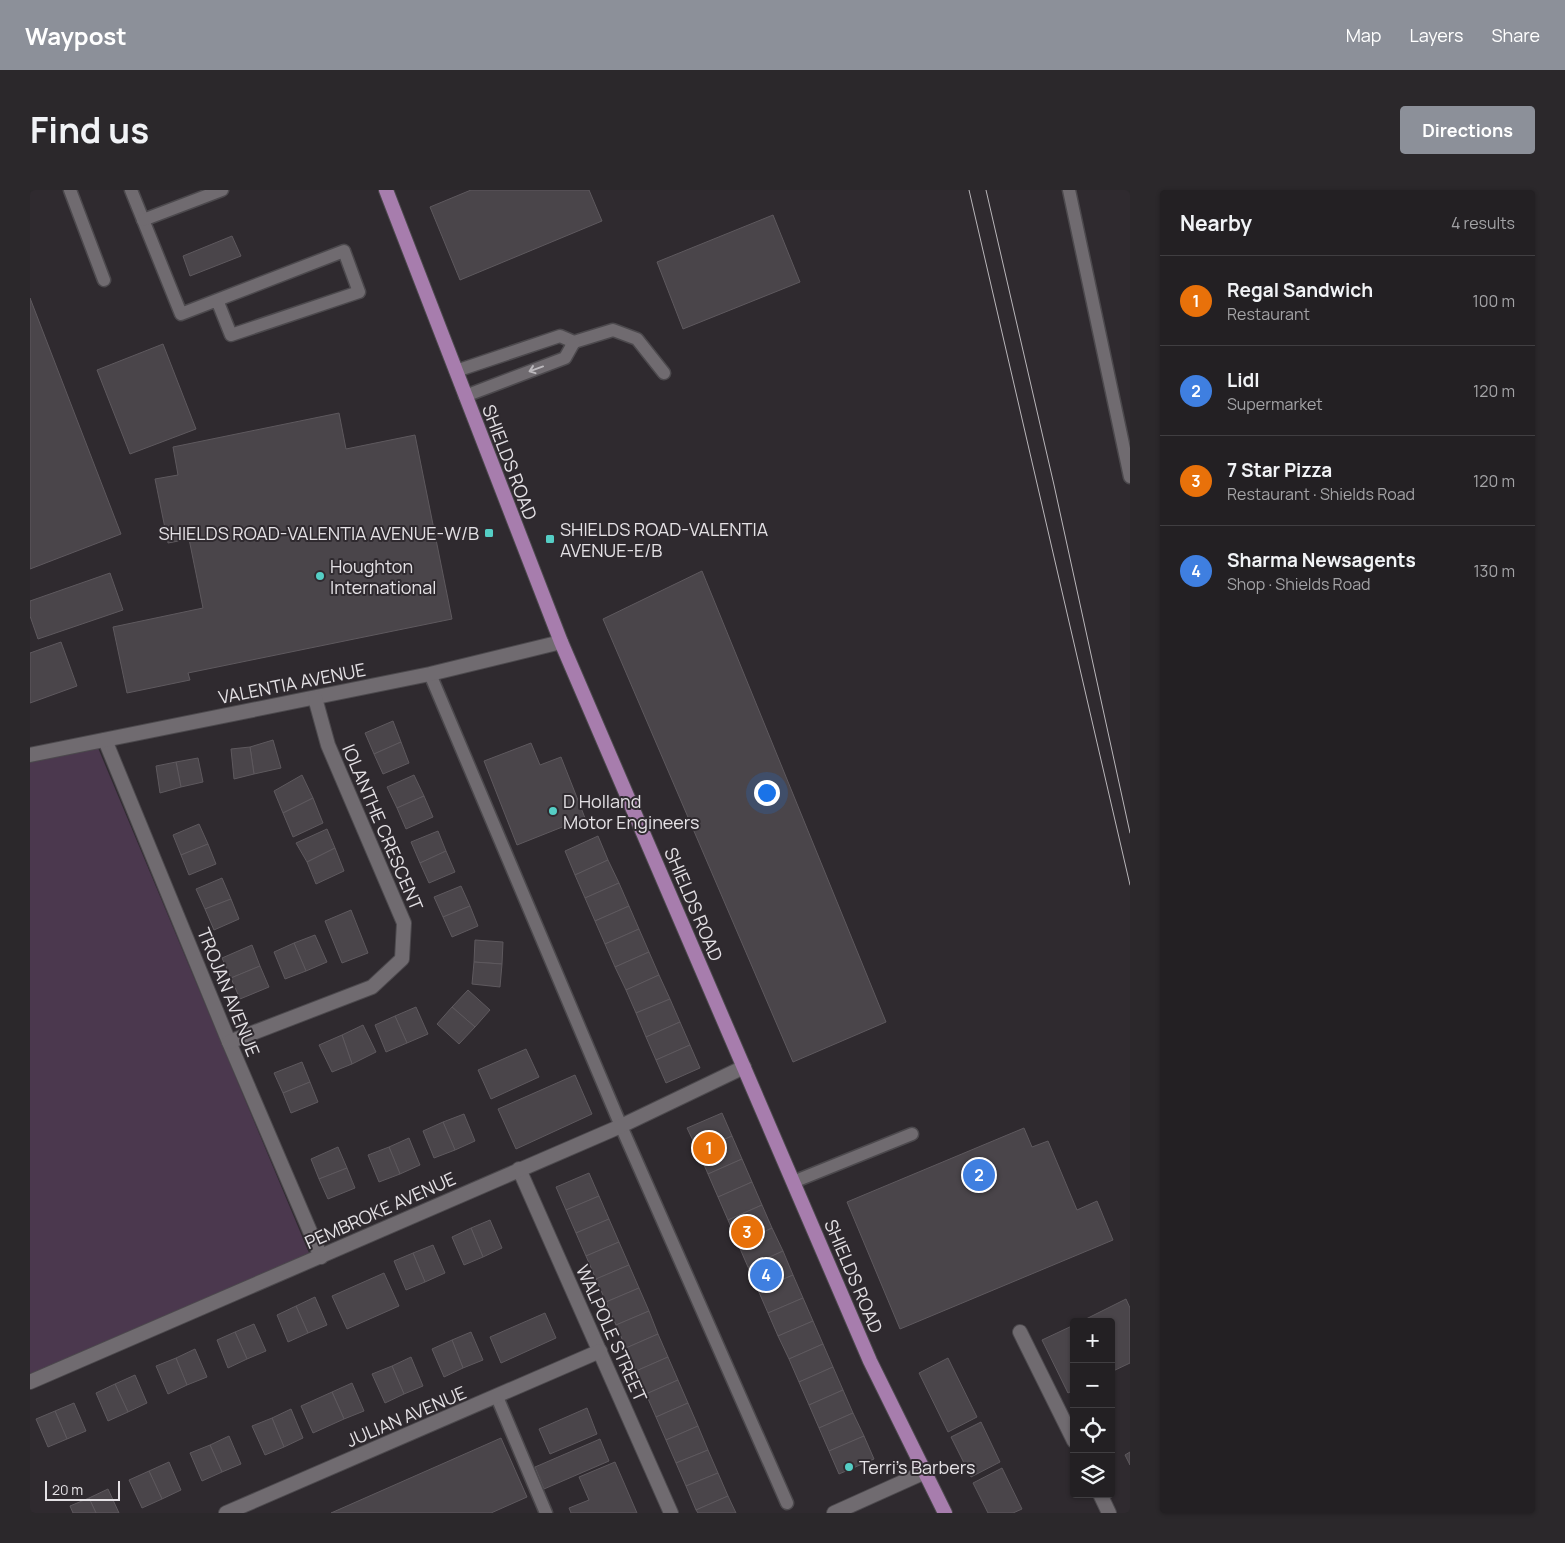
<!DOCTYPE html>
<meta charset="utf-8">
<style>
:root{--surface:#232023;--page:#2b282b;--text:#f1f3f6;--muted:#a3a3a6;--line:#403e41;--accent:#8c9099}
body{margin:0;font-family:Manrope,sans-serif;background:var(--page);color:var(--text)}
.controls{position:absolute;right:15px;bottom:15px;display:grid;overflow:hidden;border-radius:5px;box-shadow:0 1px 4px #0004}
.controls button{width:45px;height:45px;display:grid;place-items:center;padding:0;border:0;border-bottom:1px solid var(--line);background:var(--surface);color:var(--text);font:25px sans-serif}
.scale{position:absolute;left:15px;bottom:12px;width:75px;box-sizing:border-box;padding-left:5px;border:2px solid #e4e1e5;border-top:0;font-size:14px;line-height:18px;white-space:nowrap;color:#e4e1e5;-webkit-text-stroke:4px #2f2a2f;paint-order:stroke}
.you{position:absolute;left:736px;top:602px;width:18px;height:18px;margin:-12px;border:4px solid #fff;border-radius:50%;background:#1a73e8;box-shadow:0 0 0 8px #1a73e833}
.badge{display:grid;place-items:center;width:32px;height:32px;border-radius:50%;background:var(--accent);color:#fff;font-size:16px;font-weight:700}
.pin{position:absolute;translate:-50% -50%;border:2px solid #fff;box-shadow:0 1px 5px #0006}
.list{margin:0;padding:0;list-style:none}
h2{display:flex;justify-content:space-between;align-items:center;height:65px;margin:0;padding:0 20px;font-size:21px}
h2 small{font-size:16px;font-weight:400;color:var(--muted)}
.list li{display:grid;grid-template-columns:32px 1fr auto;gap:15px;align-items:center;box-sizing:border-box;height:90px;padding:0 20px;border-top:1px solid var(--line)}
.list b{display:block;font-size:19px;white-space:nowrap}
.list p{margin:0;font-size:16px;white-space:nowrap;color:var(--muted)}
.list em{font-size:16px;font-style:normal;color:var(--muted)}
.icon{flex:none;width:28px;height:28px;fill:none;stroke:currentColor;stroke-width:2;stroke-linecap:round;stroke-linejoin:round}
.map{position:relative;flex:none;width:1100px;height:1323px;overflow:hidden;border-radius:5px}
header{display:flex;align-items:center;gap:30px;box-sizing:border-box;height:70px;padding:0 25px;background:var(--accent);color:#fff}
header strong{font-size:24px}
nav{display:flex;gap:28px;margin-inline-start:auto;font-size:18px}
.intro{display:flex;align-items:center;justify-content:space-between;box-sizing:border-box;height:120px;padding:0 30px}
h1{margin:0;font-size:35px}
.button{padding:12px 22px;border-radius:5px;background:var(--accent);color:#fff;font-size:18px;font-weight:700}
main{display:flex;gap:30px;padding:0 30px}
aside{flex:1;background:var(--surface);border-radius:5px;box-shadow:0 1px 4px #0004}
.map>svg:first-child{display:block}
</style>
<header>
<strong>Waypost</strong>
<nav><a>Map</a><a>Layers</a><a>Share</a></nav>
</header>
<div class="intro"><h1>Find us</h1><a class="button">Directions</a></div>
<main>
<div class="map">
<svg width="1100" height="1323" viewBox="0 0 1100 1323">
<rect width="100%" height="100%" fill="#2f2a2f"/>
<polygon fill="#4b384e" points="66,553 279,1063 0,1185 0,570"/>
<g fill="#4a454a" stroke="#5e595e">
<polygon points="441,0 559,0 572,31 430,90 400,17"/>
<polygon points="743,25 770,92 653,139 627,72"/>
<polygon points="202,46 211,66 160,86 153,66"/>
<polygon points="0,108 91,344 0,379"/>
<polygon points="133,154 166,239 100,264 67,180"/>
<polygon points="309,223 316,259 385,245 422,429 158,483 160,490 97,503 83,437 173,418 159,349 138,353 125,289 148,285 143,257"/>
<polygon points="672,381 856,832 763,872 573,429"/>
<polygon points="80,383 93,420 8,449 0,426 0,411"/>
<polygon points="31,452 47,496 0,513 0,463"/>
<polygon points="363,531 371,552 344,564 335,543"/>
<polygon points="243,550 251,578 224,584 220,557"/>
<polygon points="371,552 379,573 353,584 344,564"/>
<polygon points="501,553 510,575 531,567 555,628 487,655 454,571"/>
<polygon points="220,557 224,584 204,589 201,559"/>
<polygon points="168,568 173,592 151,597 146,572"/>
<polygon points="146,572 151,597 130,603 126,576"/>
<polygon points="272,585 283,608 253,623 244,601"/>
<polygon points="384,585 394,606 367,618 357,597"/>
<polygon points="394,606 403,627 376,639 367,618"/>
<polygon points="283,608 293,633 263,647 253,623"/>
<polygon points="169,634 178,654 151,665 143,645"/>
<polygon points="297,639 305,658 277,672 266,653"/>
<polygon points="408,641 416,661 390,673 381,652"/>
<polygon points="568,646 578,670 545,685 535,661"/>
<polygon points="178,654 186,674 159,685 151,665"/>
<polygon points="305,658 314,681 286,694 277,672"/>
<polygon points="416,661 425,682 399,693 390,673"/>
<polygon points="578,670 589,693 555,708 545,685"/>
<polygon points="192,688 201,709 175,719 166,699"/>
<polygon points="589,693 599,716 565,731 555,708"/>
<polygon points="431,696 440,716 413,727 404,707"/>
<polygon points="201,709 209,729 184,740 175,719"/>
<polygon points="440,716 448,736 422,747 413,727"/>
<polygon points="599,716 609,739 575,754 565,731"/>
<polygon points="321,720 338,763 312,773 295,731"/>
<polygon points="609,739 619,762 585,777 575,754"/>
<polygon points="285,745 297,772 276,781 264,753"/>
<polygon points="445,750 473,752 472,774 444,772"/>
<polygon points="264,753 276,781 255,789 244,762"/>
<polygon points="222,755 230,776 201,788 192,768"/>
<polygon points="619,762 629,785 596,800 585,777"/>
<polygon points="444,772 472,774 470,797 442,794"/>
<polygon points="230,776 239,797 210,809 201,788"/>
<polygon points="629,785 640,809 606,823 596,800"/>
<polygon points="438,800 460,820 445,837 422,817"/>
<polygon points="640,809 650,832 616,847 606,823"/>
<polygon points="386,817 398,844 377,853 365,826"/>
<polygon points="422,817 445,837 429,854 407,834"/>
<polygon points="365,826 377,853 356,862 345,835"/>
<polygon points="650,832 660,855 626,870 616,847"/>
<polygon points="333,835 346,862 322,874 312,845"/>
<polygon points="312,845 322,874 302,882 289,855"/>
<polygon points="660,855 670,878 636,893 626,870"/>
<polygon points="496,859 509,887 461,909 448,880"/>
<polygon points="272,872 280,892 253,903 244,883"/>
<polygon points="545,885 562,924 486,959 468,919"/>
<polygon points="280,892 288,912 261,923 253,903"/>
<polygon points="692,923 702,946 668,961 657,938"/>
<polygon points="434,924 445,951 425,960 413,932"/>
<polygon points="413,932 425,960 404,968 393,941"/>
<polygon points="994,938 1002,957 1018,951 1047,1020 1067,1011 1083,1050 870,1139 817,1012"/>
<polygon points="702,946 712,969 678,984 668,961"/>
<polygon points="379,948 390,975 370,984 359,957"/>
<polygon points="308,957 317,978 289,989 281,969"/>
<polygon points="359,957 370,984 349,992 338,965"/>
<polygon points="712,969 722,992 688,1007 678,984"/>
<polygon points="317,978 325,998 298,1009 289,989"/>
<polygon points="559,983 569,1006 536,1020 526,997"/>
<polygon points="722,992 732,1015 698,1030 688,1007"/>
<polygon points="569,1006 579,1029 546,1043 536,1020"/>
<polygon points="732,1015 742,1038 708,1054 698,1030"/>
<polygon points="579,1029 589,1052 556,1066 546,1043"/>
<polygon points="460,1030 472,1058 453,1067 441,1038"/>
<polygon points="441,1038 453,1067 434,1075 422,1047"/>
<polygon points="742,1038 753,1061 718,1077 708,1054"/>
<polygon points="589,1052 599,1075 566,1089 556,1066"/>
<polygon points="403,1055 415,1083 395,1092 383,1063"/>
<polygon points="753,1061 763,1085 728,1100 718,1077"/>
<polygon points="383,1063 395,1092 376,1100 364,1071"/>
<polygon points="599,1075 609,1098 576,1112 566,1089"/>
<polygon points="354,1083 369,1116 317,1139 302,1106"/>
<polygon points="763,1085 773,1108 738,1123 728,1100"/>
<polygon points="609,1098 619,1121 586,1135 576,1112"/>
<polygon points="285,1107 297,1135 278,1143 266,1116"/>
<polygon points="773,1108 783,1131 748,1146 738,1123"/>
<polygon points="1096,1109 1100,1118 1100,1173 1081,1182 1081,1132 1050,1132"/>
<polygon points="266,1116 278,1143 258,1152 247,1125"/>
<polygon points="619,1121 628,1144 596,1158 586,1135"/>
<polygon points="515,1123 526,1148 471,1173 460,1147"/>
<polygon points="783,1131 793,1154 759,1169 748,1146"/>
<polygon points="224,1134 236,1161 217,1169 205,1142"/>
<polygon points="1044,1135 1044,1200 1038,1203 1012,1150"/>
<polygon points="205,1142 217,1169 198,1178 187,1150"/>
<polygon points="441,1142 453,1170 433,1178 422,1150"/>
<polygon points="628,1144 638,1167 606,1181 596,1158"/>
<polygon points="422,1150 433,1178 414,1187 402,1159"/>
<polygon points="793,1154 803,1177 769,1192 759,1169"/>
<polygon points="165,1159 177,1187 157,1195 146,1168"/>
<polygon points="381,1167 393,1196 374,1204 362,1176"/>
<polygon points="638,1167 648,1190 616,1204 606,1181"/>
<polygon points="146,1168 157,1195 138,1204 126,1176"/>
<polygon points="918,1168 947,1227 918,1242 889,1183"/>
<polygon points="362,1176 374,1204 355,1213 342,1184"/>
<polygon points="803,1177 813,1200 779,1215 769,1192"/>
<polygon points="105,1185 117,1213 98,1222 85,1194"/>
<polygon points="648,1190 658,1213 626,1227 616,1204"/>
<polygon points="322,1193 334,1221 314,1229 302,1202"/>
<polygon points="85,1194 98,1222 78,1231 66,1203"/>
<polygon points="813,1200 823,1223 789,1238 779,1215"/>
<polygon points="302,1202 314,1229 283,1243 271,1216"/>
<polygon points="44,1213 56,1241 37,1249 25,1221"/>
<polygon points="658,1213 668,1236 636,1250 626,1227"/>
<polygon points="557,1218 567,1244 520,1264 509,1239"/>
<polygon points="261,1219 273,1248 254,1257 242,1228"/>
<polygon points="25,1221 37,1249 18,1257 6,1229"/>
<polygon points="823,1223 834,1246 799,1261 789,1238"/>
<polygon points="242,1228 254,1257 235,1265 222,1236"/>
<polygon points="951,1232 970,1272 941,1287 921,1247"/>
<polygon points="668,1236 678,1260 646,1273 636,1250"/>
<polygon points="199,1246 211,1274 192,1282 180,1255"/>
<polygon points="834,1246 844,1269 809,1284 799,1261"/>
<polygon points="471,1248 497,1307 461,1323 301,1323"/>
<polygon points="570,1249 579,1271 514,1299 505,1277"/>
<polygon points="180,1255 192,1282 172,1291 160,1263"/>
<polygon points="678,1260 688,1283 656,1296 646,1273"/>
<polygon points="1100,1262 1100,1275 1095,1265"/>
<polygon points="139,1272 151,1300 132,1309 119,1281"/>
<polygon points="585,1272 607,1323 541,1323 539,1318 559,1310 549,1287"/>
<polygon points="972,1278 992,1319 983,1323 958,1323 943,1293"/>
<polygon points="119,1281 132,1309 112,1318 99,1290"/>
<polygon points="688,1283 698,1306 666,1320 656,1296"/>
<polygon points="78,1299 89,1323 66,1323 59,1308"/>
<polygon points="698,1306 706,1323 668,1323 666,1320"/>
<polygon points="59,1308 66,1323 43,1323 40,1316"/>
</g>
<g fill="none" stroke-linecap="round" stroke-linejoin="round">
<g stroke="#4c494d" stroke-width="15">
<g id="service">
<polyline points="40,0 74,90"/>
<polyline points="101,0 151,124 314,61 329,102 201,145 187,110"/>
<polyline points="1039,0 1100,287"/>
<polyline points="113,30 192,0"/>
<polyline points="426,181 530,146 544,152 583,140 607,149 634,183"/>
<polyline points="435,206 535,168 544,152"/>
<polyline points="400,484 591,936 757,1313"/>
<polyline points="763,992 882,944"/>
<polyline points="467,1207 516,1323"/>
</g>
</g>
<g stroke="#4c494d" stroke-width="16">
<g id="minor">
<polyline points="75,550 199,852 291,1067"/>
<polyline points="0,565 400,484 531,452"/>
<polyline points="199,852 342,797 372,769 374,733 298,555 285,508"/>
<polyline points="489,979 641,1323"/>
<polyline points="990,1142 1044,1251"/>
<polyline points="0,1192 591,936 714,877"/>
<polyline points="1070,1304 1079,1323"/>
<polyline points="196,1323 570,1161"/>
</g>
</g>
<g stroke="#4c494d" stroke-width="16">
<polyline id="tertiary" points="804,1323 895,1282"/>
</g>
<g stroke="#4c494d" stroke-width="16">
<polyline id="primary" points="356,0 531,452 840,1171 915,1323"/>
</g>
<use href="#service" stroke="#706b70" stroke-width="12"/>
<use href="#minor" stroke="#706b70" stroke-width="14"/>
<use href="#tertiary" stroke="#706b70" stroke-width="14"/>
<use href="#primary" stroke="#a77dad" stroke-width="14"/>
<g stroke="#b9b6ba" stroke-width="1">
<polyline points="939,0 1100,695"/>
<polyline points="956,0 1024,295 1100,643"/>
</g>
</g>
<defs><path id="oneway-shaft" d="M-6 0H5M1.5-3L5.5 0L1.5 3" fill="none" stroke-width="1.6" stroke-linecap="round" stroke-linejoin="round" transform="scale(1.25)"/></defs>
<use stroke="#bbb8bc" href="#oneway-shaft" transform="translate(506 179) rotate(160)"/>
<g fill="#55cec5" stroke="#2f2a2f" stroke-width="2">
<rect x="454" y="338" width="10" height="10" rx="2.5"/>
<rect x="515" y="344" width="10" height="10" rx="2.5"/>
<circle cx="290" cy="386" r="5"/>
<circle cx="523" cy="621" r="5"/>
<circle cx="819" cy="1277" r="5"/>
</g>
<g text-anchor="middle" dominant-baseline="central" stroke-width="4" stroke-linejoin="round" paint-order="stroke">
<g font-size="18" fill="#e4e1e5" stroke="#2f2a2f">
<text transform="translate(480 272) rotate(69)">SHIELDS ROAD</text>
<text transform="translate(262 493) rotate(-11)">VALENTIA AVENUE</text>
<text transform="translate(353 637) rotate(67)">IOLANTHE CRESCENT</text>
<text transform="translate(664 714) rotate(67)">SHIELDS ROAD</text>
<text transform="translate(199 802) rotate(68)">TROJAN AVENUE</text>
<text transform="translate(350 1020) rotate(-24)">PEMBROKE AVENUE</text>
<text transform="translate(824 1086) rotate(67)">SHIELDS ROAD</text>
<text transform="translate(582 1143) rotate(66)">WALPOLE STREET</text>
<text transform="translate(376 1226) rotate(-23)">JULIAN AVENUE</text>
</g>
<g font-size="18" fill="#e4e1e5" stroke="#2f2a2f" text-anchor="start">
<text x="530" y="339">SHIELDS ROAD-VALENTIA<tspan x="530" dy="21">AVENUE-E/B</tspan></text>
<text x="449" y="343" text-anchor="end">SHIELDS ROAD-VALENTIA AVENUE-W/B</text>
<text x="300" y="376">Houghton<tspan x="300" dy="21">International</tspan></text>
<text x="533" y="611">D Holland<tspan x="533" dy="21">Motor Engineers</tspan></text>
<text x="829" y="1277">Terri's Barbers</text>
</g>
</g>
</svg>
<div class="controls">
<button>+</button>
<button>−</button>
<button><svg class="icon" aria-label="locate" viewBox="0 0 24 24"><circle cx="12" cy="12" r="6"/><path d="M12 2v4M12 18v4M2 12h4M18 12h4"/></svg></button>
<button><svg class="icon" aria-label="layers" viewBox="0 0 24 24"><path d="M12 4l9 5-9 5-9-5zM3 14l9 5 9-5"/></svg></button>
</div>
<div class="scale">20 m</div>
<div class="you"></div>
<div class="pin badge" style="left:679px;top:958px;background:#e8710a">1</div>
<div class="pin badge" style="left:949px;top:985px;background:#3f7fe0">2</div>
<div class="pin badge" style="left:717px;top:1042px;background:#e8710a">3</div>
<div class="pin badge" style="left:736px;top:1085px;background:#3f7fe0">4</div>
</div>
<aside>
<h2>Nearby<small>4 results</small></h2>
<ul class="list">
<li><span class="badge" style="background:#e8710a">1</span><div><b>Regal Sandwich</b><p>Restaurant</p></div><em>100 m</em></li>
<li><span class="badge" style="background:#3f7fe0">2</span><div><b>Lidl</b><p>Supermarket</p></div><em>120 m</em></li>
<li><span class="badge" style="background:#e8710a">3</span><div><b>7 Star Pizza</b><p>Restaurant · Shields Road</p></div><em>120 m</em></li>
<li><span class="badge" style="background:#3f7fe0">4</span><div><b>Sharma Newsagents</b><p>Shop · Shields Road</p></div><em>130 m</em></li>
</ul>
</aside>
</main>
